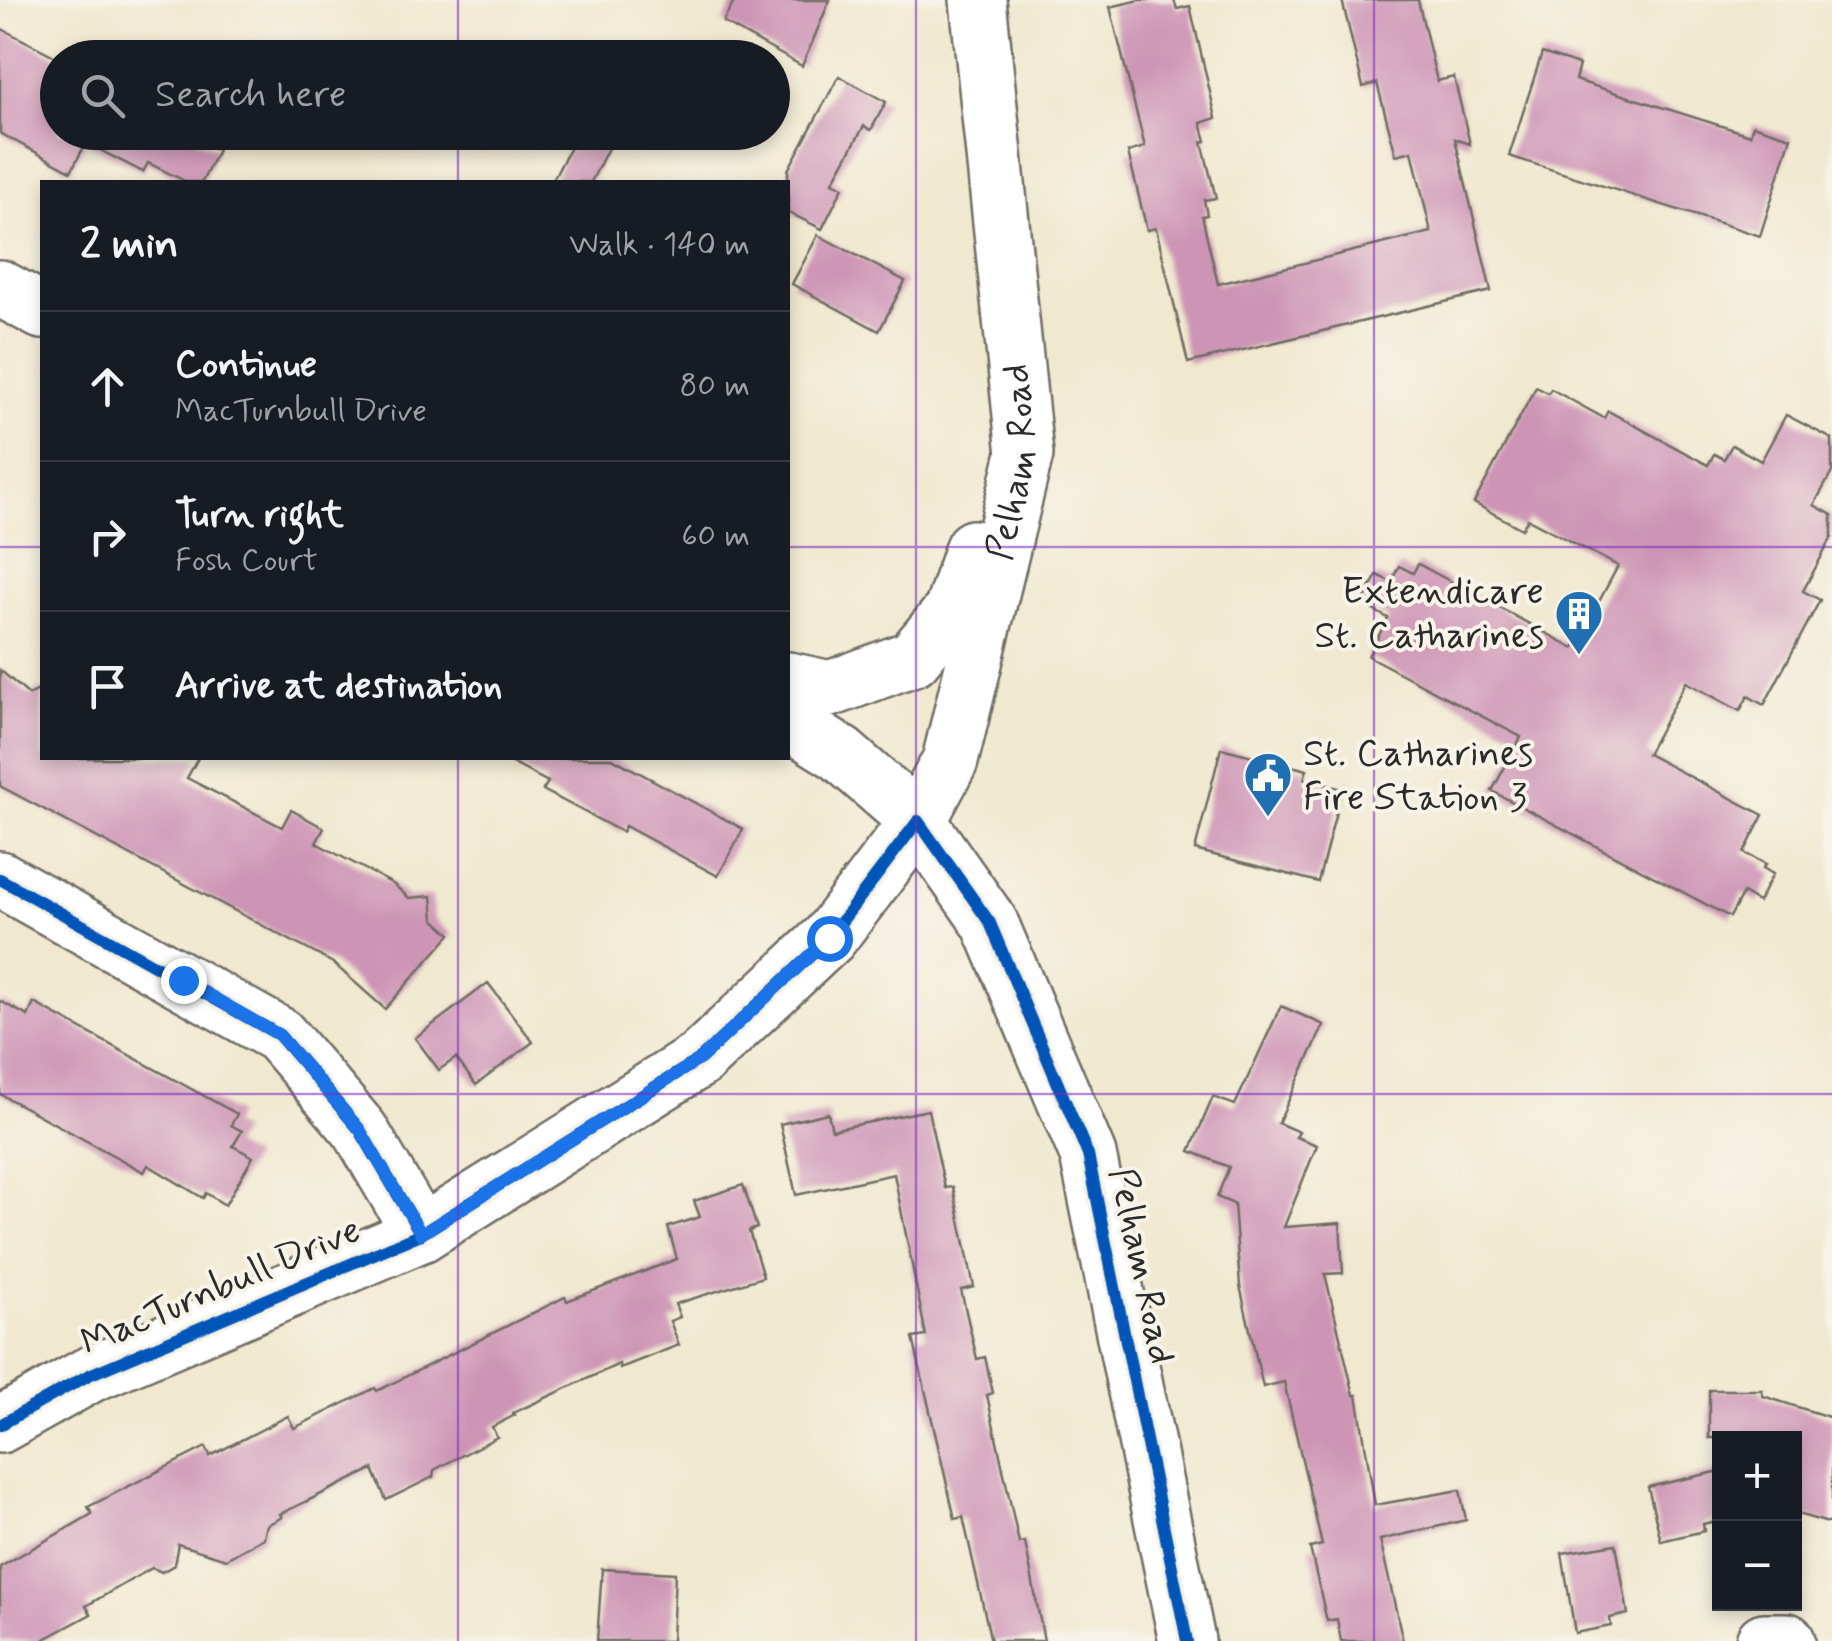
<!DOCTYPE html>
<meta charset="utf-8">
<style>
:root{--surface:#171b24;--page:#20242c;--text:#f1f3f6;--muted:#9ea1a6;--line:#363941}
body{margin:0;font-family:Mynerve,sans-serif;background:var(--page);color:var(--text)}
.controls{position:absolute;right:30px;bottom:30px;display:grid;overflow:hidden;border-radius:0px;box-shadow:0 5px 15px #0003}
.controls button{width:90px;height:90px;display:grid;place-items:center;padding:0;border:0;border-bottom:2px solid var(--line);background:var(--surface);color:var(--text);font:50px sans-serif}
.stop{position:absolute;width:30px;height:30px;margin:-22px;border:8px solid #1a73e8;border-radius:50%;background:#fff}
.stop.end{background:#1a73e8;border-color:#fff;box-shadow:0 2px 10px #0008}
.list{margin:0;padding:0;list-style:none}
h2{display:flex;justify-content:space-between;align-items:center;height:130px;margin:0;padding:0 40px;font-size:42px}
h2 small{font-size:32px;font-weight:400;color:var(--muted)}
.list li{display:grid;grid-template-columns:65px 1fr auto;gap:30px;align-items:center;box-sizing:border-box;height:150px;padding:0 40px;border-top:2px solid var(--line)}
.list b{display:block;font-size:38px;white-space:nowrap}
.list p{margin:0;font-size:32px;white-space:nowrap;color:var(--muted)}
.list em{font-size:32px;font-style:normal;color:var(--muted)}
.icon{flex:none;width:55px;height:55px;fill:none;stroke:currentColor;stroke-width:2;stroke-linecap:round;stroke-linejoin:round}
.map{position:relative;flex:none;width:1832px;height:1641px;overflow:hidden}
.search{position:absolute;background:var(--surface);box-shadow:0 5px 15px #0003;left:40px;top:40px;width:750px;height:110px;display:flex;align-items:center;gap:25px;box-sizing:border-box;padding:0 35px;border-radius:55px;color:var(--muted);font-size:38px}
.panel{position:absolute;background:var(--surface);box-shadow:0 5px 15px #0003;left:40px;top:180px;width:750px;height:580px;border-radius:0px}
.map>svg:first-child{display:block}
</style>
<div class="map">
<svg width="1832" height="1641" viewBox="0 0 1832 1641">
<rect width="100%" height="100%" fill="#f7f3e8"/>
<filter id="ink" filterUnits="userSpaceOnUse"><feTurbulence type="fractalNoise" baseFrequency=".01" numOctaves="2"/><feDisplacementMap in="SourceGraphic" scale="20" xChannelSelector="R" yChannelSelector="G"/><feConvolveMatrix kernelMatrix="1 2 1 2 8 2 1 2 1" color-interpolation-filters="sRGB"/></filter>
<filter id="wash" filterUnits="userSpaceOnUse"><feTurbulence type="fractalNoise" baseFrequency=".0048" numOctaves="4" result="noise"/><feDisplacementMap in="SourceGraphic" scale="40" xChannelSelector="R" yChannelSelector="G"/><feGaussianBlur stdDeviation="2.25" result="paint"/><feColorMatrix in="noise" values="0 0 0 0 0 0 0 0 0 0 0 0 0 0 0 0 0 1.4 0 .05"/><feComposite in="paint" operator="in"/></filter>
<g filter="url(#wash)">
<rect width="100%" height="100%" fill="#f0e8cf"/>
<g id="blocks">
<g fill="#cd94b5">
<polygon points="735,0 830,0 802,66 723,22"/>
<polygon points="1140,0 1174,0 1177,9 1190,6 1216,118 1201,123 1206,141 1202,142 1216,198 1204,200 1207,215 1202,216 1218,284 1431,232 1412,151 1396,155 1377,83 1363,87 1342,0 1418,0 1437,81 1454,77 1470,144 1455,139 1491,291 1188,363 1156,228 1147,230 1128,152 1145,147 1110,7"/>
<polygon points="0,28 58,58 58,132 183,132 218,150 202,182 187,182 148,163 143,172 86,143 71,171 0,133"/>
<polygon points="1542,53 1579,65 1575,80 1750,135 1753,125 1791,137 1760,236 1509,156"/>
<polygon points="839,76 886,102 871,130 864,126 833,182 843,187 822,229 788,212 788,170"/>
<polygon points="578,132 616,132 591,182 552,182"/>
<polygon points="818,235 905,281 879,331 792,284"/>
<polygon points="1536,387 1548,393 1551,389 1604,418 1608,411 1708,465 1714,454 1724,459 1732,445 1761,461 1786,415 1832,439 1832,472 1814,505 1832,515 1832,537 1803,591 1820,600 1764,705 1748,696 1740,711 1686,682 1647,754 1763,815 1744,853 1766,864 1763,868 1773,874 1758,902 1743,893 1730,917 1492,791 1521,737 1368,656 1388,618 1362,604 1377,575 1391,582 1399,566 1413,573 1418,564 1574,648 1618,566 1528,519 1522,529 1474,503"/>
<polygon points="0,670 29,695 42,688 42,758 198,758 187,778 282,827 291,810 324,828 316,843 393,884 409,898 432,896 434,919 451,934 385,1009 333,963 0,786"/>
<polygon points="1221,748 1307,770 1304,779 1342,789 1318,882 1195,850"/>
<polygon points="502,758 612,758 743,829 718,876 625,826 622,832 543,790 548,782"/>
<polygon points="488,983 533,1042 476,1085 456,1058 439,1070 415,1038"/>
<polygon points="0,1001 28,1016 34,1003 237,1114 231,1125 242,1131 233,1146 253,1157 225,1205 206,1193 203,1198 148,1165 144,1172 0,1094"/>
<polygon points="1281,1006 1324,1025 1278,1123 1299,1132 1296,1137 1317,1145 1284,1227 1340,1223 1343,1273 1325,1274 1354,1395 1357,1395 1375,1505 1460,1490 1466,1520 1380,1540 1403,1641 1341,1641 1337,1619 1327,1621 1310,1548 1322,1545 1284,1382 1263,1387 1240,1286 1234,1204 1217,1197 1229,1167 1190,1151 1213,1097 1235,1105"/>
<polygon points="928,1110 945,1188 953,1187 974,1287 961,1290 977,1359 985,1357 993,1393 987,1395 1019,1543 1025,1542 1044,1641 991,1641 963,1517 955,1519 913,1338 926,1336 894,1174 796,1195 780,1124 828,1113 832,1130"/>
<polygon points="743,1185 757,1228 749,1231 763,1277 675,1304 680,1317 670,1321 679,1345 620,1368 619,1364 513,1413 515,1415 492,1427 497,1437 434,1470 433,1477 386,1500 373,1469 280,1514 282,1517 267,1525 264,1538 226,1559 178,1544 174,1565 162,1572 152,1568 86,1606 91,1614 41,1641 0,1641 0,1567 92,1514 88,1507 206,1447 210,1456 288,1416 294,1428 375,1388 377,1391 565,1297 567,1301 677,1259 668,1227 700,1217 694,1201"/>
<polygon points="1709,1390 1762,1390 1763,1396 1832,1418 1832,1524 1794,1513 1794,1438 1709,1438"/>
<polygon points="1720,1471 1720,1520 1703,1524 1704,1531 1661,1541 1648,1487"/>
<polygon points="1616,1544 1628,1614 1610,1618 1611,1626 1575,1633 1562,1553"/>
<polygon points="602,1569 675,1573 672,1641 597,1641"/>
</g>
</g>
</g>
<g filter="url(#ink)">
<use href="#blocks" fill-opacity="0" stroke="#706d64" stroke-width="2.5"/>
<g fill="none" stroke-linecap="round" stroke-linejoin="round">
<g stroke="#706d64" stroke-width="60">
<g id="minor">
<polyline points="0,879 279,1035 360,1130 421,1234"/>
<polyline points="0,1425 89,1375 421,1234 700,1059 829,938 918,821"/>
<polyline points="1764,1641 1787,1641"/>
</g>
</g>
<g stroke="#706d64" stroke-width="60">
<g id="major">
<polyline points="0,288 42,311"/>
<polyline points="788,680 830,689 913,658 952,611 973,548"/>
<polyline points="788,721 841,754 918,821 990,923 1088,1155 1187,1641"/>
<path id="s1" d="M 918,821 L 950,761 L 1025,454 L 978,0"/>
</g>
</g>
<use href="#minor" stroke="#fff" stroke-width="55"/>
<use href="#major" stroke="#fff" stroke-width="55"/>
<g stroke="#f7f3e8" stroke-width="19">
<g id="cycleway">
<polyline points="0,879 279,1035 360,1130 421,1234"/>
<polyline points="0,1425 89,1375 421,1234 700,1059 829,938 918,821 990,923 1088,1155 1187,1641"/>
</g>
</g>
<use href="#cycleway" stroke="#0057b8" stroke-width="12"/>
</g>
</g>
<g fill="none" stroke-linecap="round" stroke-linejoin="round" filter="url(#ink)">
<polyline stroke="#1a73e8" stroke-width="12" points="183,980 279,1035 360,1130 421,1234 700,1059 829,938"/>
</g>
<path fill="none" stroke="#7b2cbf" stroke-width="2.5" stroke-opacity="0.55" d="M 458,0 L 458,58M 916,0 L 916,1641M 1374,0 L 1374,1641M 458,132 L 458,182M 0,547 L 42,547M 788,547 L 1832,547M 458,758 L 458,1641M 0,1094 L 1832,1094"/>
<defs>
<g id="building-pin" transform="scale(2.5)"><path d="M0 17L-7.5 6A9.5 9.5 0 1 1 7.5 6Z" fill="#1f6fb2" stroke="#f7f3e8"/><path d="M-4-6H4V6H1V3H-1V6H-4ZM-2.5-4.3h1.7v1.8h-1.7ZM.8-4.3h1.7v1.8H.8ZM-2.5-1h1.7V.8h-1.7ZM.8-1h1.7V.8H.8Z" fill="#fff"/></g>
<g id="civic-pin" transform="scale(2.5)"><path d="M0 17L-7.5 6A9.5 9.5 0 1 1 7.5 6Z" fill="#1f6fb2" stroke="#f7f3e8"/><path d="M-.6-6.5H3V-4.5H.6V-3L4-1V1h2V6H-6V1h2V-1L-.6-3ZM-1.2 2.5V6h2.4V2.5Z" fill="#fff"/></g>
</defs>
<g fill-rule="evenodd">
<use href="#building-pin" x="1579" y="614"/>
<use href="#civic-pin" x="1268" y="776"/>
</g>
<g text-anchor="middle" dominant-baseline="central" stroke-width="8" stroke-linejoin="round" paint-order="stroke">
<g font-size="38" fill="#2b2b2b" stroke="#f7f3e8">
<text stroke="none"><textPath href="#s1" startOffset="375">Pelham Road</textPath></text>
<text transform="translate(1141 1266) rotate(78)">Pelham Road</text>
<text transform="translate(221 1287) rotate(-23)">MacTurnbull Drive</text>
</g>
<g font-size="38" fill="#2b2b2b" stroke="#f7f3e8" text-anchor="end">
<text x="1544" y="592">Extendicare<tspan x="1544" dy="44">St. Catharines</tspan></text>
<text x="1303" y="754" text-anchor="start">St. Catharines<tspan x="1303" dy="44">Fire Station 3</tspan></text>
</g>
</g>
</svg>
<div class="controls">
<button>+</button>
<button>−</button>
</div>
<div class="stop" style="left:829px;top:938px"></div>
<div class="stop end" style="left:183px;top:980px"></div>
<div class="search"><svg class="icon" aria-label="search" viewBox="0 0 24 24"><circle cx="10" cy="10" r="6"/><path d="M15 15l6 6"/></svg>Search here</div>
<section class="panel">
<h2>2 min<small>Walk · 140 m</small></h2>
<ul class="list">
<li><svg class="icon" aria-label="ahead" viewBox="0 0 24 24"><path d="M12 20V5M6 11l6-6 6 6"/></svg><div><b>Continue</b><p>MacTurnbull Drive</p></div><em>80 m</em></li>
<li><svg class="icon" aria-label="right" viewBox="0 0 24 24"><path d="M7 20v-9h11M14 6l5 5-5 5"/></svg><div><b>Turn right</b><p>Fosh Court</p></div><em>60 m</em></li>
<li><svg class="icon" aria-label="arrive" viewBox="0 0 24 24"><path d="M6 21V4h12l-3 4 3 4H6"/></svg><div><b>Arrive at destination</b></div></li>
</ul>
</section>
</div>
